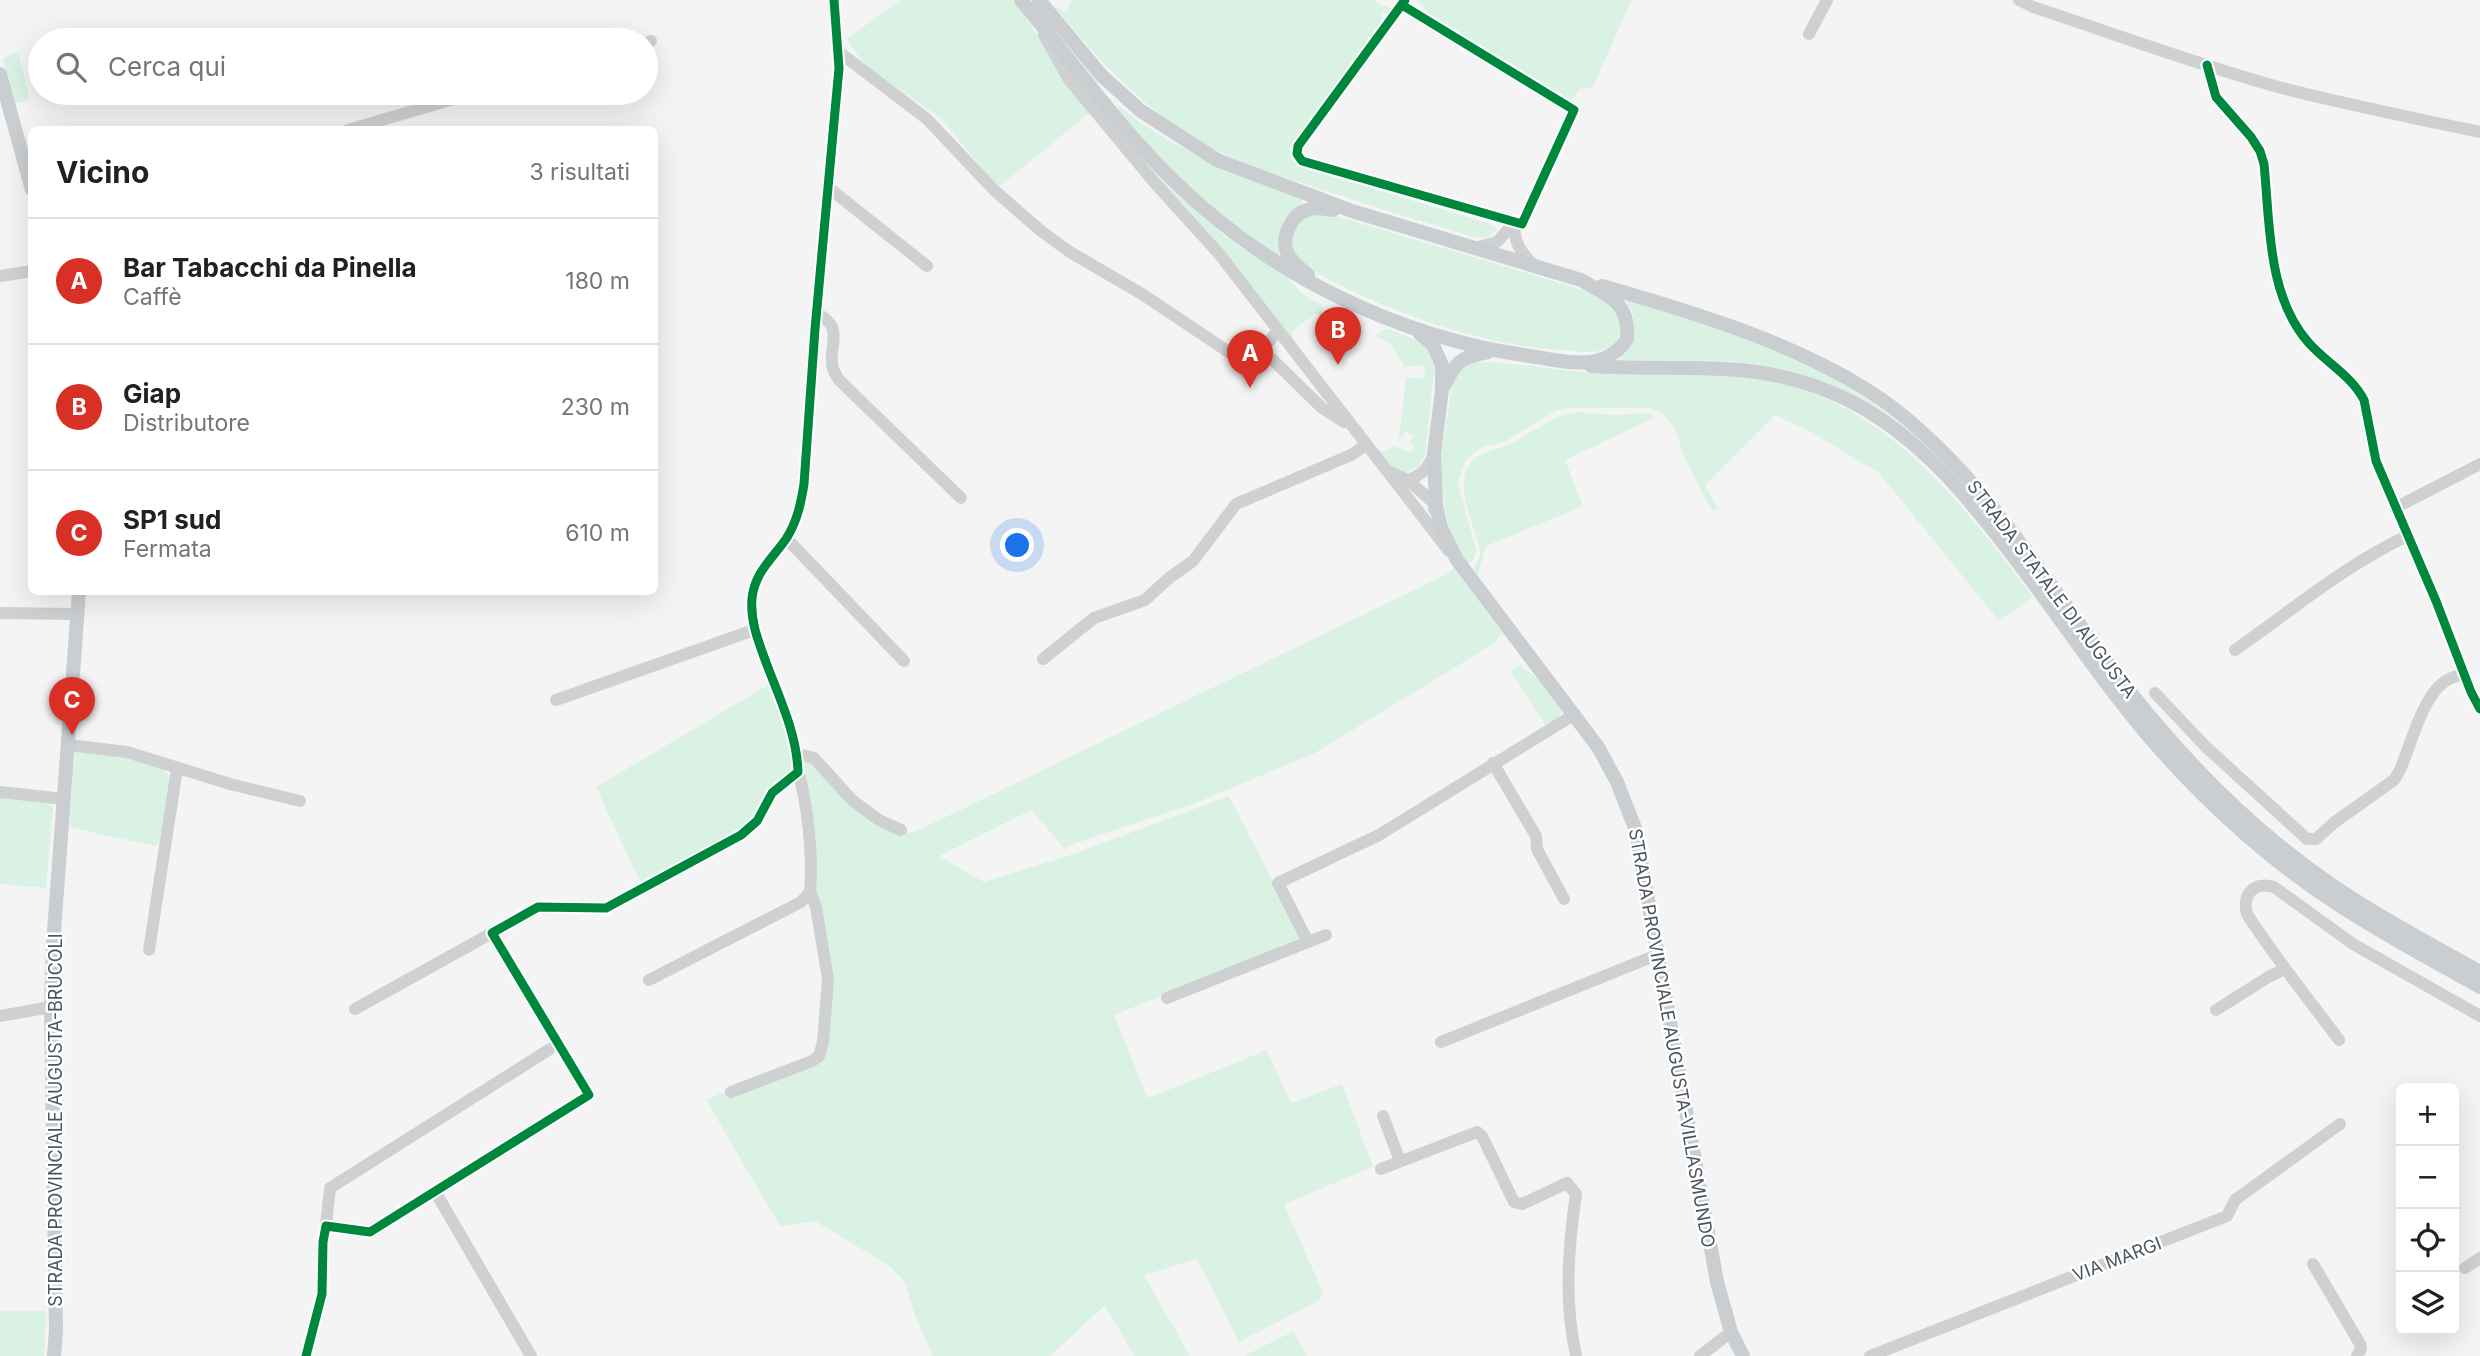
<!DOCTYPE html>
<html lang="it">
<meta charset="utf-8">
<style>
:root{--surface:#fff;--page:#f2f2f2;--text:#202124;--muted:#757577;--line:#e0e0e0;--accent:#d93025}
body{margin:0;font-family:Inter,sans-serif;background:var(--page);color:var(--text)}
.controls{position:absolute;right:21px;bottom:21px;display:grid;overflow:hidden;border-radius:10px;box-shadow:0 7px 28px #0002}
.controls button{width:63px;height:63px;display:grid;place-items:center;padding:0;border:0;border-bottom:2px solid var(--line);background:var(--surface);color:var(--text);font:35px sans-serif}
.you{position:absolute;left:1018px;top:546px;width:24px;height:24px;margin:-18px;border:5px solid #fff;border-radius:50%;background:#1a73e8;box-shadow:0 0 0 10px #1a73e833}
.badge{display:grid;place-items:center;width:46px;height:46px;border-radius:50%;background:var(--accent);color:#fff;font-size:23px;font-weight:700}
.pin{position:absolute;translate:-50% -58px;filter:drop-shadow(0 2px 4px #0008)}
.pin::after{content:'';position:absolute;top:37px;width:24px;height:21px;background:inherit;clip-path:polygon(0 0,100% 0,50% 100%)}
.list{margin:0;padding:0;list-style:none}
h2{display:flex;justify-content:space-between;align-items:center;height:91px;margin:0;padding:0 28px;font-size:30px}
h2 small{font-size:23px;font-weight:400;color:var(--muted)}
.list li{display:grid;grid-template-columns:46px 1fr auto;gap:21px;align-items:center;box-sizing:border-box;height:126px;padding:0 28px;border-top:2px solid var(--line)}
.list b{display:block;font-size:26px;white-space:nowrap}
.list p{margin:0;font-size:23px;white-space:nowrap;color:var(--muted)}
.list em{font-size:23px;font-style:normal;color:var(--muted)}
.icon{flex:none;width:38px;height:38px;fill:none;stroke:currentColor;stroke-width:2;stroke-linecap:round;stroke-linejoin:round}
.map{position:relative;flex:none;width:2480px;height:1356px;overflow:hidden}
.search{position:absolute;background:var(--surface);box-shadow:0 7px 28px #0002;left:28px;top:28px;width:630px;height:77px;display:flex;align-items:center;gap:18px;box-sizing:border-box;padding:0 24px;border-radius:38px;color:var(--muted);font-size:26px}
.panel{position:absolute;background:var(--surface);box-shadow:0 7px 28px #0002;left:28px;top:126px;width:630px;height:469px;border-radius:10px}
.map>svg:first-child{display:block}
</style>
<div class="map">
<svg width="2480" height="1356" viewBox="0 0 2480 1356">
<rect width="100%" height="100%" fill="#f4f4f4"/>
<g fill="#d9f2e3">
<polygon points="901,0 1014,0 1090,112 998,188 941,118 875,73 863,62 846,39"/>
<path d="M 1072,0 L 1374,0 L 1383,7 L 1386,5 L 1391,9 L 1389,12 L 1382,13 L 1380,24 L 1289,149 L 1292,160 L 1302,167 L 1487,223 L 1495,226 L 1497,230 C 1490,238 1484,238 1474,237 C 1419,221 1365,204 1311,186 C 1266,171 1220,157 1180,129 C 1132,96 1092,53 1055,7 L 1066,12 Z"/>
<polygon points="1417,0 1632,0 1592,88 1580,89 1571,100 1429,14"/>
<polygon points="13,53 18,54 30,99 20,103 15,102 3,59"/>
<path d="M 1115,103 C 1170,150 1237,173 1303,199 C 1301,206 1298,206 1292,211 C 1278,222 1278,238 1281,254 L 1276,256 C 1217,214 1154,165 1115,103 Z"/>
<polygon points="1136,151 1180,197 1227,238 1288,278 1300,292 1322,305 1322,316 1314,314 1292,331 1293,340 1158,183"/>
<path d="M 1326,213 L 1600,295 L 1621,316 C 1621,329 1621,342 1608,348 C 1594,355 1576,351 1561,350 C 1487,345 1419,322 1352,291 C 1336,283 1315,274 1301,262 C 1292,255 1292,244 1291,233 L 1303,217 Z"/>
<path d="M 1626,299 C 1670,313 1716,325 1759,342 C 1819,366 1875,401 1924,442 L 1922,444 L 1799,375 L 1731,361 L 1620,360 C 1624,344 1638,334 1633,316 C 1632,310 1628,305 1626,299 Z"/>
<polygon points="1387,328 1426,345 1435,364 1425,456 1418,467 1406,473 1391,466 1378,450 1385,451 1394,446 1411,453 1414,447 1410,444 1413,435 1405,431 1402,439 1399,437 1406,377 1424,379 1425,370 1423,365 1405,367 1390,344 1375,336"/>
<path d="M 1474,362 C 1522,362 1569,373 1616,374 C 1664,376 1712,370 1759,378 C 1888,402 1958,499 2033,597 L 1999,621 L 1879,473 L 1813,433 L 1775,415 L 1705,485 L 1718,508 L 1712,511 L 1685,459 L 1674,427 L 1663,414 L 1648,408 L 1570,408 L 1555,411 L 1506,441 L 1480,448 L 1465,461 L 1458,483 L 1476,550 L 1475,557 L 1468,565 L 1450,531 L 1446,516 L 1441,482 L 1441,458 L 1452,384 L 1459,369 Z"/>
<path d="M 1575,412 L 1616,415 L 1649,413 L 1656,417 L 1565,460 L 1583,506 L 1486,546 L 1477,578 L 1474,569 L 1480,555 L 1480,548 C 1473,522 1449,476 1477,457 C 1487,450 1501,449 1512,443 C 1536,431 1548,418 1575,412 Z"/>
<polygon points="1454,568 1502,633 1493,644 1315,753 1193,804 1073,844 1065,849 1031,810 939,856 984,882 1071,855 1229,796 1303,940 1114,1015 1148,1098 1267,1050 1291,1103 1342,1084 1373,1167 1284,1204 1323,1293 1318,1301 1239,1342 1197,1259 1144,1275 1190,1356 1134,1356 1105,1305 1050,1356 933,1356 915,1316 905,1282 888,1265 815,1221 780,1226 706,1100 724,1092 729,1098 813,1066 832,1004 815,886 802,759 813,761 903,834 917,831 1441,577"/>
<polygon points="1519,665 1538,679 1562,711 1558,719 1546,726 1511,672"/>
<path d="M 770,684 C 777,705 799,752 791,772 L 752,822 L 641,884 L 596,787 Z"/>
<path d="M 75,752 C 99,753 158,753 170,778 L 159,843 L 155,846 L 69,827 Z"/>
<polygon points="0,797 50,802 53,809 46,888 0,884"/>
<polygon points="0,1311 46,1311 44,1356 0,1356"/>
<polygon points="1294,1331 1307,1356 1244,1356"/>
</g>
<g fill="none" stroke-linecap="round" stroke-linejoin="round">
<g stroke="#ced0d2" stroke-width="12">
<path d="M 2019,0 L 2033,7 C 2115,34 2198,65 2282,88 C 2347,105 2414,118 2480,132"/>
<polyline points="1402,5 1574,110 1522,224 1302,161 1297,154 1298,146 1405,0"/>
<polyline points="1809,34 1827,0"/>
<polyline points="1044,35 1070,81 1154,182 1220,255 1449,551"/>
<polyline points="646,43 651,41"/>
<polyline points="839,52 927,119 994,190 1041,231 1070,252 1142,294 1245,363 1251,362 1278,331"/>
<path d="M 2207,65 L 2216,97 L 2251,137 L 2260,151 L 2264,164 C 2270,223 2267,295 2308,342 C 2325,362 2351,375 2364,400 L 2376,461 L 2436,601 L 2471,692 L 2480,709"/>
<polyline points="348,130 474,93"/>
<polyline points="829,188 927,266"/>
<path d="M 1514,223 C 1514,242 1520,252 1534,265"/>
<polyline points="1474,248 1497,242 1514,223"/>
<polyline points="0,276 32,271"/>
<path d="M 816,313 C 844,327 830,340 832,364 C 832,369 836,375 839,380 L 961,498"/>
<polyline points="1252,362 1261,357 1272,359 1322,408 1344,422"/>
<path d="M 1390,472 L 1408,480 C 1422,475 1428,468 1434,454"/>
<polyline points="1408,480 1436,505 1434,509"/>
<polyline points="2395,508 2480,464"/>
<polyline points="786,538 904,661"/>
<polyline points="0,613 77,614"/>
<path d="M 2235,650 C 2292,610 2344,566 2407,536"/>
<polyline points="1043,659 1094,618 1145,600 1169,578 1193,561 1236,504 1351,455 1366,445"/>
<path d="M 2155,693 L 2205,746 L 2307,839 L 2316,839 L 2335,822 L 2394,780 L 2400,770 C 2410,747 2423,696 2444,682 C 2449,678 2457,676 2464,674"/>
<polyline points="556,700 754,630"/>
<polyline points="68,745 127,752 230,784 300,801"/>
<polyline points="798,754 814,758 852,800 879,820 901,830"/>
<polyline points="1493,763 1536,836 1537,849 1564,899"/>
<polyline points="0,792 64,799"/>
<polyline points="1308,942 1326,935"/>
<polyline points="149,950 177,769"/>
<path d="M 649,980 L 801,902 L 810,892 C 813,858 808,804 798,772"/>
<polyline points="1167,998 1308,942 1278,883 1379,835 1575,714"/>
<polyline points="355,1009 492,933"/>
<polyline points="2216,1010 2270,976 2285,969"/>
<polyline points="0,1016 51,1007"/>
<path d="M 2339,1040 C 2308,998 2275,958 2247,914 C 2242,894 2254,881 2274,887 L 2353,944 L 2480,1016"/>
<polyline points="1441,1042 1659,954"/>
<polyline points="731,1092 812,1061 819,1056 823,1042 828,979 816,907 810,892"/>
<polyline points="1383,1116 1400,1161"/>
<path d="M 1381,1169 L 1477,1132 L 1482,1136 L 1514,1202 L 1522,1204 L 1567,1183 L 1576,1194 C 1568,1251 1564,1299 1576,1356"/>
<polyline points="436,1193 531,1356"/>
<polyline points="326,1226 330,1188 550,1049"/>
<polyline points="2313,1264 2360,1344 2361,1349 2357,1356"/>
<polyline points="2465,1268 2480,1258"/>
<path d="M 306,1356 L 322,1294 L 323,1242 L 326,1226 L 370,1232 L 589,1095 L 492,933 L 538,907 L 606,908 L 741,835 L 757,821 L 772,793 L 798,772 C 797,735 780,699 767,665 C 759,643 750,622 752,598 C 755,572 772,559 786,539 C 797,522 801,503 804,484 L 815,329 L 839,68 L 834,0"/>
<polyline points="1700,1356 1731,1332"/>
<polyline points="1870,1356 2227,1216 2235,1200 2340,1124"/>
</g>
<g stroke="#caced1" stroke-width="14">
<path d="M 1021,0 C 1072,61 1118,127 1175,182 C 1270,275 1399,338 1530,356 C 1564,361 1604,374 1627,339 C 1630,302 1609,296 1581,280 L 1352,211 L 1217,160 L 1141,111 L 1101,75 L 1039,0"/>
<polyline points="0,74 32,190"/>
<path d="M 1308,275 C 1301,269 1293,263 1288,255 C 1280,238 1291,213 1310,209 C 1317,207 1326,209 1333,210"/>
<path d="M 1602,286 C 1697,313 1813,348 1892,407 C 1999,489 2062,612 2148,714 C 2201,778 2263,838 2332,885 C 2379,917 2430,944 2480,972"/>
<polyline points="1420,334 1433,345 1442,365 1442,390 1434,454 1436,505 1441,528 1457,560 1598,747 1617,782 1635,828 1717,1282 1731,1332 1743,1356"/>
<path d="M 1591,366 C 1683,372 1760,356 1848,400 C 1922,437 1974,504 2023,569 C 2067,628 2109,691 2157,746 C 2211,807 2273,863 2342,907 C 2387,936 2434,961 2480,987"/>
<path d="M 1444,386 C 1456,361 1461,357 1488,352"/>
<polyline points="54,1356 56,1330 51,1007 53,945 79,592"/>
</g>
<g stroke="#fff" stroke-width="13">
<g id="cycleway">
<polyline points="1402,5 1574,110 1522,224 1302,161 1297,154 1298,146 1405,0"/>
<path d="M 2207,65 L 2216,97 L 2251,137 L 2260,151 L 2264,164 C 2270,223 2267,295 2308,342 C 2325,362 2351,375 2364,400 L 2376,461 L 2436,601 L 2471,692 L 2480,709"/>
<path d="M 306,1356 L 322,1294 L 323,1242 L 326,1226 L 370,1232 L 589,1095 L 492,933 L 538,907 L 606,908 L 741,835 L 757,821 L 772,793 L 798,772 C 797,735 780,699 767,665 C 759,643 750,622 752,598 C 755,572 772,559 786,539 C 797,522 801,503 804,484 L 815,329 L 839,68 L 834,0"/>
</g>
</g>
<use href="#cycleway" stroke="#00873e" stroke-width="9"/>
</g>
<g text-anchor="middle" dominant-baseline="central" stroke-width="5" stroke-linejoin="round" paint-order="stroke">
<g font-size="18" fill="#4a5661" stroke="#fff">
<text transform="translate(2052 589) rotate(53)">STRADA STATALE DI AUGUSTA</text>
<text transform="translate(1672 1038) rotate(80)">STRADA PROVINCIALE AUGUSTA-VILLASMUNDO</text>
<text transform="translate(55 1120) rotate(-90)">STRADA PROVINCIALE AUGUSTA-BRUCOLI</text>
<text transform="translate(2117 1259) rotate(-21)">VIA MARGI</text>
</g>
</g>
</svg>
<div class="controls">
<button>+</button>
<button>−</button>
<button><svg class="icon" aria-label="locate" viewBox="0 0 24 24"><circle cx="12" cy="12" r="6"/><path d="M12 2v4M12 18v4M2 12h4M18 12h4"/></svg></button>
<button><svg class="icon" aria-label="layers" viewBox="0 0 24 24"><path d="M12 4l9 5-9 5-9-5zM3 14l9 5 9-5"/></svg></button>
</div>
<div class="you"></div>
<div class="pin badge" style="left:1250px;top:388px">A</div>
<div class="pin badge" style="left:1338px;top:365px">B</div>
<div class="pin badge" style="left:72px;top:735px">C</div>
<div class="search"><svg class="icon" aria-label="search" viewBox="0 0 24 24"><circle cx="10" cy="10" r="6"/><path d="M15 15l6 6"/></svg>Cerca qui</div>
<section class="panel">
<h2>Vicino<small>3 risultati</small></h2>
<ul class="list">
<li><span class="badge">A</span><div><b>Bar Tabacchi da Pinella</b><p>Caffè</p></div><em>180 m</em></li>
<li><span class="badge">B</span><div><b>Giap</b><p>Distributore</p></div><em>230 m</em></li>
<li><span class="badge">C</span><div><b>SP1 sud</b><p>Fermata</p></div><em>610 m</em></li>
</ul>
</section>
</div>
